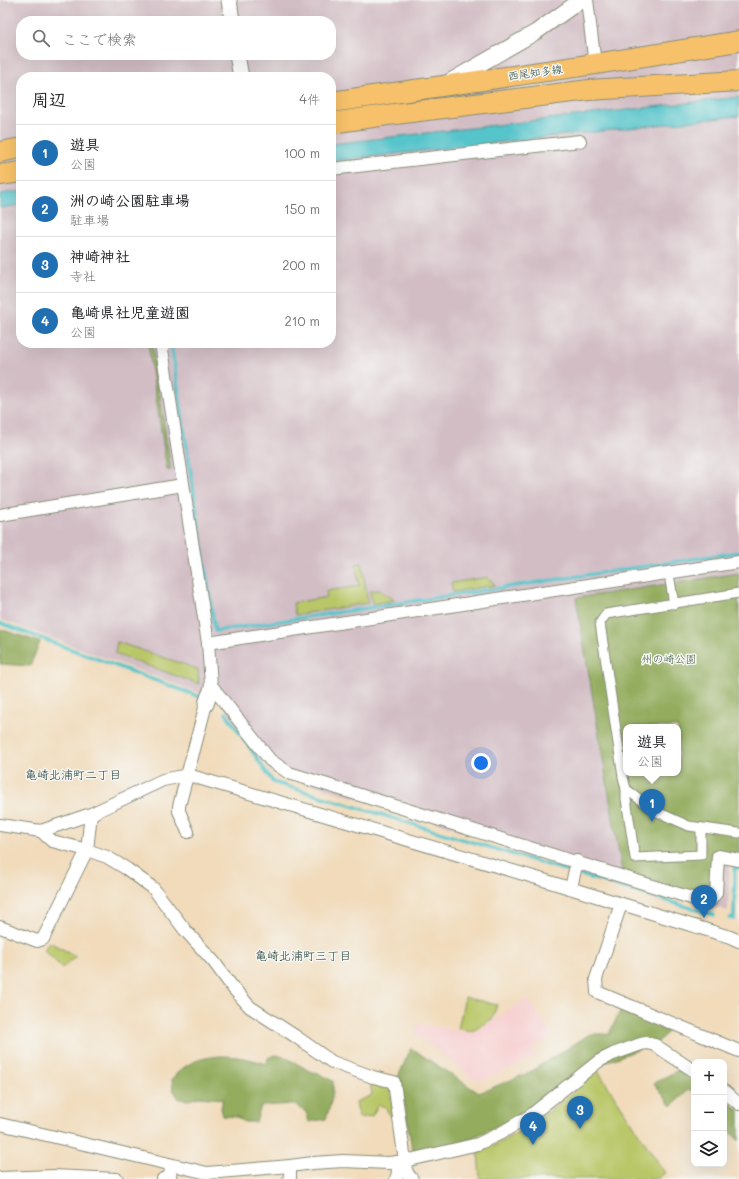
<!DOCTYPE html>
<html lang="ja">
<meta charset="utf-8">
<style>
:root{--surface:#fff;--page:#f2f2f2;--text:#202124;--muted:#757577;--line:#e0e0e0;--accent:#1f6fb2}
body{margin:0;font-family:Mali,"Klee One",sans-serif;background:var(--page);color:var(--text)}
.controls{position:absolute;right:12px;bottom:12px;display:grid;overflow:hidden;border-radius:8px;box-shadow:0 4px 16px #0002}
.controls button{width:36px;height:36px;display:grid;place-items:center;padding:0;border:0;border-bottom:1px solid var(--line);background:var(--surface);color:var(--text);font:20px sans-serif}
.you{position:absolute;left:481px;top:763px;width:14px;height:14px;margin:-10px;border:3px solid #fff;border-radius:50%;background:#1a73e8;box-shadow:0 0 0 6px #1a73e833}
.badge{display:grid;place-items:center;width:26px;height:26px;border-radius:50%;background:var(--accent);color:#fff;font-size:13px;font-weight:700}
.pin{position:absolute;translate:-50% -33px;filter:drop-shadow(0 1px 2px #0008)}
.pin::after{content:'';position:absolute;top:21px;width:14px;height:12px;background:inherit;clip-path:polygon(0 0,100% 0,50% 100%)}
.popup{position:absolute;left:623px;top:724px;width:58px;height:52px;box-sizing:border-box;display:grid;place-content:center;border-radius:8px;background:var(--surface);filter:drop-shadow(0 1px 3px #0005);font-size:13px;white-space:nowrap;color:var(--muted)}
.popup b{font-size:15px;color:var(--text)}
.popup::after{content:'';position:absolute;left:50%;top:100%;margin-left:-8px;border:8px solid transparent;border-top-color:var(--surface)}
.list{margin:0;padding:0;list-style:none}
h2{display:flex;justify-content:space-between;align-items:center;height:52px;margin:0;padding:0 16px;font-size:17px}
h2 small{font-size:13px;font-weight:400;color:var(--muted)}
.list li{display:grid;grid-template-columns:26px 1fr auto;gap:12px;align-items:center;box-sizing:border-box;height:56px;padding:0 16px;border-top:1px solid var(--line)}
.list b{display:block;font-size:15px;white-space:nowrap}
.list p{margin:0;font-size:13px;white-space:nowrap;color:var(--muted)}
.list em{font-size:13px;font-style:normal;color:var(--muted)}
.icon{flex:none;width:22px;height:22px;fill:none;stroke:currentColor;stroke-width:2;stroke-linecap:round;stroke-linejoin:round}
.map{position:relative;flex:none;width:739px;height:1179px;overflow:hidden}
.search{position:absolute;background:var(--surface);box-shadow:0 4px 16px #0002;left:16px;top:16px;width:320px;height:44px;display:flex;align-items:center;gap:10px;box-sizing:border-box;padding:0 14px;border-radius:16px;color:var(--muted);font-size:15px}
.panel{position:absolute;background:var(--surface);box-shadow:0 4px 16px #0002;left:16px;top:72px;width:320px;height:276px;border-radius:16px}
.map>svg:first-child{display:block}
</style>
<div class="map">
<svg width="739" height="1179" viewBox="0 0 739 1179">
<rect width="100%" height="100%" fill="#f6f6f2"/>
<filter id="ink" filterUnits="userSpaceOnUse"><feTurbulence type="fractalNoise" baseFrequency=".025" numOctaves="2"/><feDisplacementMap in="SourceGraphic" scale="8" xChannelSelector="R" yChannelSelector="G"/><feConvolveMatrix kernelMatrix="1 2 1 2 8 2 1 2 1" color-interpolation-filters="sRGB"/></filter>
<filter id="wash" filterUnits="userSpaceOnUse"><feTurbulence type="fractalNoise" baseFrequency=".012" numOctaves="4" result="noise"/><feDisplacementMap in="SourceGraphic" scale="16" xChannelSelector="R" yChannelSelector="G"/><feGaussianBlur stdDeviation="0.9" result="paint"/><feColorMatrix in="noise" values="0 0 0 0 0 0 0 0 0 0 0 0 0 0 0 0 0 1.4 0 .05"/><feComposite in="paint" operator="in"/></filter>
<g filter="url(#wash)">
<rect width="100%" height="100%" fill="#f1dbbb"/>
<polygon fill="#f7cfd0" points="527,998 553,1037 532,1049 537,1057 478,1082 415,1034 417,1024 474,1033"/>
<path fill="#d2bdc5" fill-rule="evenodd" d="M 0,0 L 739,0 L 739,863 L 730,862 L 728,911 L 271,772 L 219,700 L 0,619 ZM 21,21 L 331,21 L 331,55 L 21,55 ZM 21,77 L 331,77 L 331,343 L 21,343 ZM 626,727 L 678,727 L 678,773 L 626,773 Z"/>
<g fill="#bac769" stroke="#6c824e">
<polygon points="362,563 368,603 295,615 293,603 327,597 326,591 359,586 356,564"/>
<polygon points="488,577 495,585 453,592 451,583"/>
<polygon points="379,590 395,600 372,604 370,591"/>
<polygon points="117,642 198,669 199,684 115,654"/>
<polygon points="49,942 76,956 62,968 44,950"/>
<polygon points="465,997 497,1005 492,1019 473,1031 458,1029"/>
<polygon points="598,1071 665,1173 657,1179 480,1179 478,1153 503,1141 542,1117"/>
<polygon points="370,1082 390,1083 393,1118 387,1111 386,1107 378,1105 372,1116 359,1118 356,1102 372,1095"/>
</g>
<g fill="#93ac5d" stroke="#597448" fill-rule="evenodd">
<polygon points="148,343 152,343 171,470 167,470"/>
<path d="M 739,573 L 739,856 L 712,852 C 712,866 717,891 700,896 L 622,872 L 576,598 ZM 626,727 L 678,727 L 678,773 L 626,773 Z"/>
<polygon points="0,629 40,642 30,666 0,664"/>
<polygon points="620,1011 668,1032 658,1042 585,1070 526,1111 489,1130 459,1144 420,1153 412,1149 402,1090 398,1077 411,1048 479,1093 528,1073 590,1034 609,1034"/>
<path d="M 274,1055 L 283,1056 L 308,1070 L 326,1077 L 333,1081 C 334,1094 330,1106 326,1119 L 309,1122 L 306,1112 L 294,1104 L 261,1106 L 256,1122 L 245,1122 L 237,1117 L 223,1116 L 221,1108 L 223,1099 L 199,1097 L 188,1100 L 179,1099 L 173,1089 L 172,1079 C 189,1057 216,1053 243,1058 C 251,1059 259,1062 267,1064 L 268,1058 Z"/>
<polygon points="680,1069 694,1079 694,1093 690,1089 671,1106 654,1083"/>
<polygon points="724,1099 739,1110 739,1141 724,1125"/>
</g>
<g fill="#56c4cb" stroke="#3a8080">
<polygon points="739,97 739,116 331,161 331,144"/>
<polygon points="21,191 21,205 0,208 0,194"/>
</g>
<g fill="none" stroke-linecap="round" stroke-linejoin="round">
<g stroke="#56c4cb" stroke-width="3.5">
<polyline points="171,343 215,631 739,552"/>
<polyline points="0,623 203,698"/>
<polyline points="226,713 273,782 714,915"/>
<polyline points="730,918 734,919 735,867 739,868"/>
</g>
</g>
</g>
<g filter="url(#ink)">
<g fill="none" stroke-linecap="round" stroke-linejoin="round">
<g stroke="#888c78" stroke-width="11">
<g id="pedestrian">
<polyline points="670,580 674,604"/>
<polyline points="739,593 606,614 600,623 623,777 626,789 655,811 689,826 739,833"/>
<polyline points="626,789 626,799 635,858 701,855 701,828"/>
</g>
</g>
<g stroke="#888c78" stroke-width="14">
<g id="minor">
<polyline points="587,0 595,64"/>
<polyline points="331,169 580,141"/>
<polyline points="161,343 208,643 211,685 209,692"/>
<polyline points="0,515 183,485"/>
<polyline points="208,643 739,562"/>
<polyline points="211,685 270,760 289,773 701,901 711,900 716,893 718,856 739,860"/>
<polyline points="0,825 41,831 91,814 163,780 188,775 540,879 730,937 739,941"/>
<path d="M 41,831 L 52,841 L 87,850 L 107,857 L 127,869 L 153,888 L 185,930 L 214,962 L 233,988 L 250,1007 L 295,1036 L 332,1062 L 373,1077 L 394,1082 L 405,1161 C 405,1168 406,1173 412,1179"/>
<polyline points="188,832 179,811 179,806 206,704"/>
<polyline points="571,888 577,861"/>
<polyline points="621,904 596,979 597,992 739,1051"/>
<polyline points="0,927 37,941 43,939 87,850 91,814"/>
<polyline points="724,1091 739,1104"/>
<polyline points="0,1124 207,1173 290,1166 313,1163 343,1161 389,1163 405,1161 478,1144 501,1133 531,1115 599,1061 613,1054 641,1044 646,1043 655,1045 694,1071"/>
<polyline points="0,1178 54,1176 117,1179"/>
<polyline points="163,1179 170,1178 171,1165"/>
<polyline points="289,1179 290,1178 290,1166"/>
<polyline points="396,1179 398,1173 397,1162"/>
</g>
</g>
<g stroke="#888c78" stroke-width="17">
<g id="tertiary">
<polyline points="229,0 232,21"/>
<polyline points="237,55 241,77"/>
<polyline points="447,83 536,32 581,0"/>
<polyline points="206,704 209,695"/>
</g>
</g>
<g stroke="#888c78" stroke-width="22">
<g id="primary">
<polyline points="331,102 595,64 739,41"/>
<polyline points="331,123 387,115 589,90 739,81"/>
<polyline points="0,152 21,148"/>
<polyline points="0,175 21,172"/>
</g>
</g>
<use href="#pedestrian" stroke="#fff" stroke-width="9"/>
<use href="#minor" stroke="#fff" stroke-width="12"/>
<use href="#tertiary" stroke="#fff" stroke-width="15"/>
<use href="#primary" stroke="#f6c16b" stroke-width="20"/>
</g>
</g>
<g text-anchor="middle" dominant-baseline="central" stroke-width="3" stroke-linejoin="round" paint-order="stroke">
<g font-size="11" fill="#1f3d34" stroke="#f6f6f2">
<text transform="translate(535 72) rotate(-8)">西尾知多線</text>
</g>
<g font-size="11" fill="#3e593f" stroke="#f6f6f2">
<text x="669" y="658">州の崎公園</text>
</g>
<g font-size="12" fill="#1f3d34" stroke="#f6f6f2">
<text x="73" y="774">亀崎北浦町二丁目</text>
<text x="303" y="955">亀崎北浦町三丁目</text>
</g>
</g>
</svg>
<div class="controls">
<button>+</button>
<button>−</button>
<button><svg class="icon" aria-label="layers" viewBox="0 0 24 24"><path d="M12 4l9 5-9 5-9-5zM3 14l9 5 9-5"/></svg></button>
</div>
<div class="you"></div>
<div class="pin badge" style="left:652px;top:822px">1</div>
<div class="popup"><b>遊具</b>公園</div>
<div class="pin badge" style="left:704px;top:918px">2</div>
<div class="pin badge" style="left:580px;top:1129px">3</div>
<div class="pin badge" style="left:533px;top:1145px">4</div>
<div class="search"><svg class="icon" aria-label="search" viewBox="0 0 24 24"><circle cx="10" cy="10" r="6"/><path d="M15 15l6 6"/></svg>ここで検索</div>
<section class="panel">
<h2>周辺<small>4件</small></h2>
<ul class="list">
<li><span class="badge">1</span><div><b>遊具</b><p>公園</p></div><em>100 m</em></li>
<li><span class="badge">2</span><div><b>洲の崎公園駐車場</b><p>駐車場</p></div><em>150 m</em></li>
<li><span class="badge">3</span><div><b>神崎神社</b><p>寺社</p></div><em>200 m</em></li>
<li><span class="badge">4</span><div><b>亀崎県社児童遊園</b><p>公園</p></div><em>210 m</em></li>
</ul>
</section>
</div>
